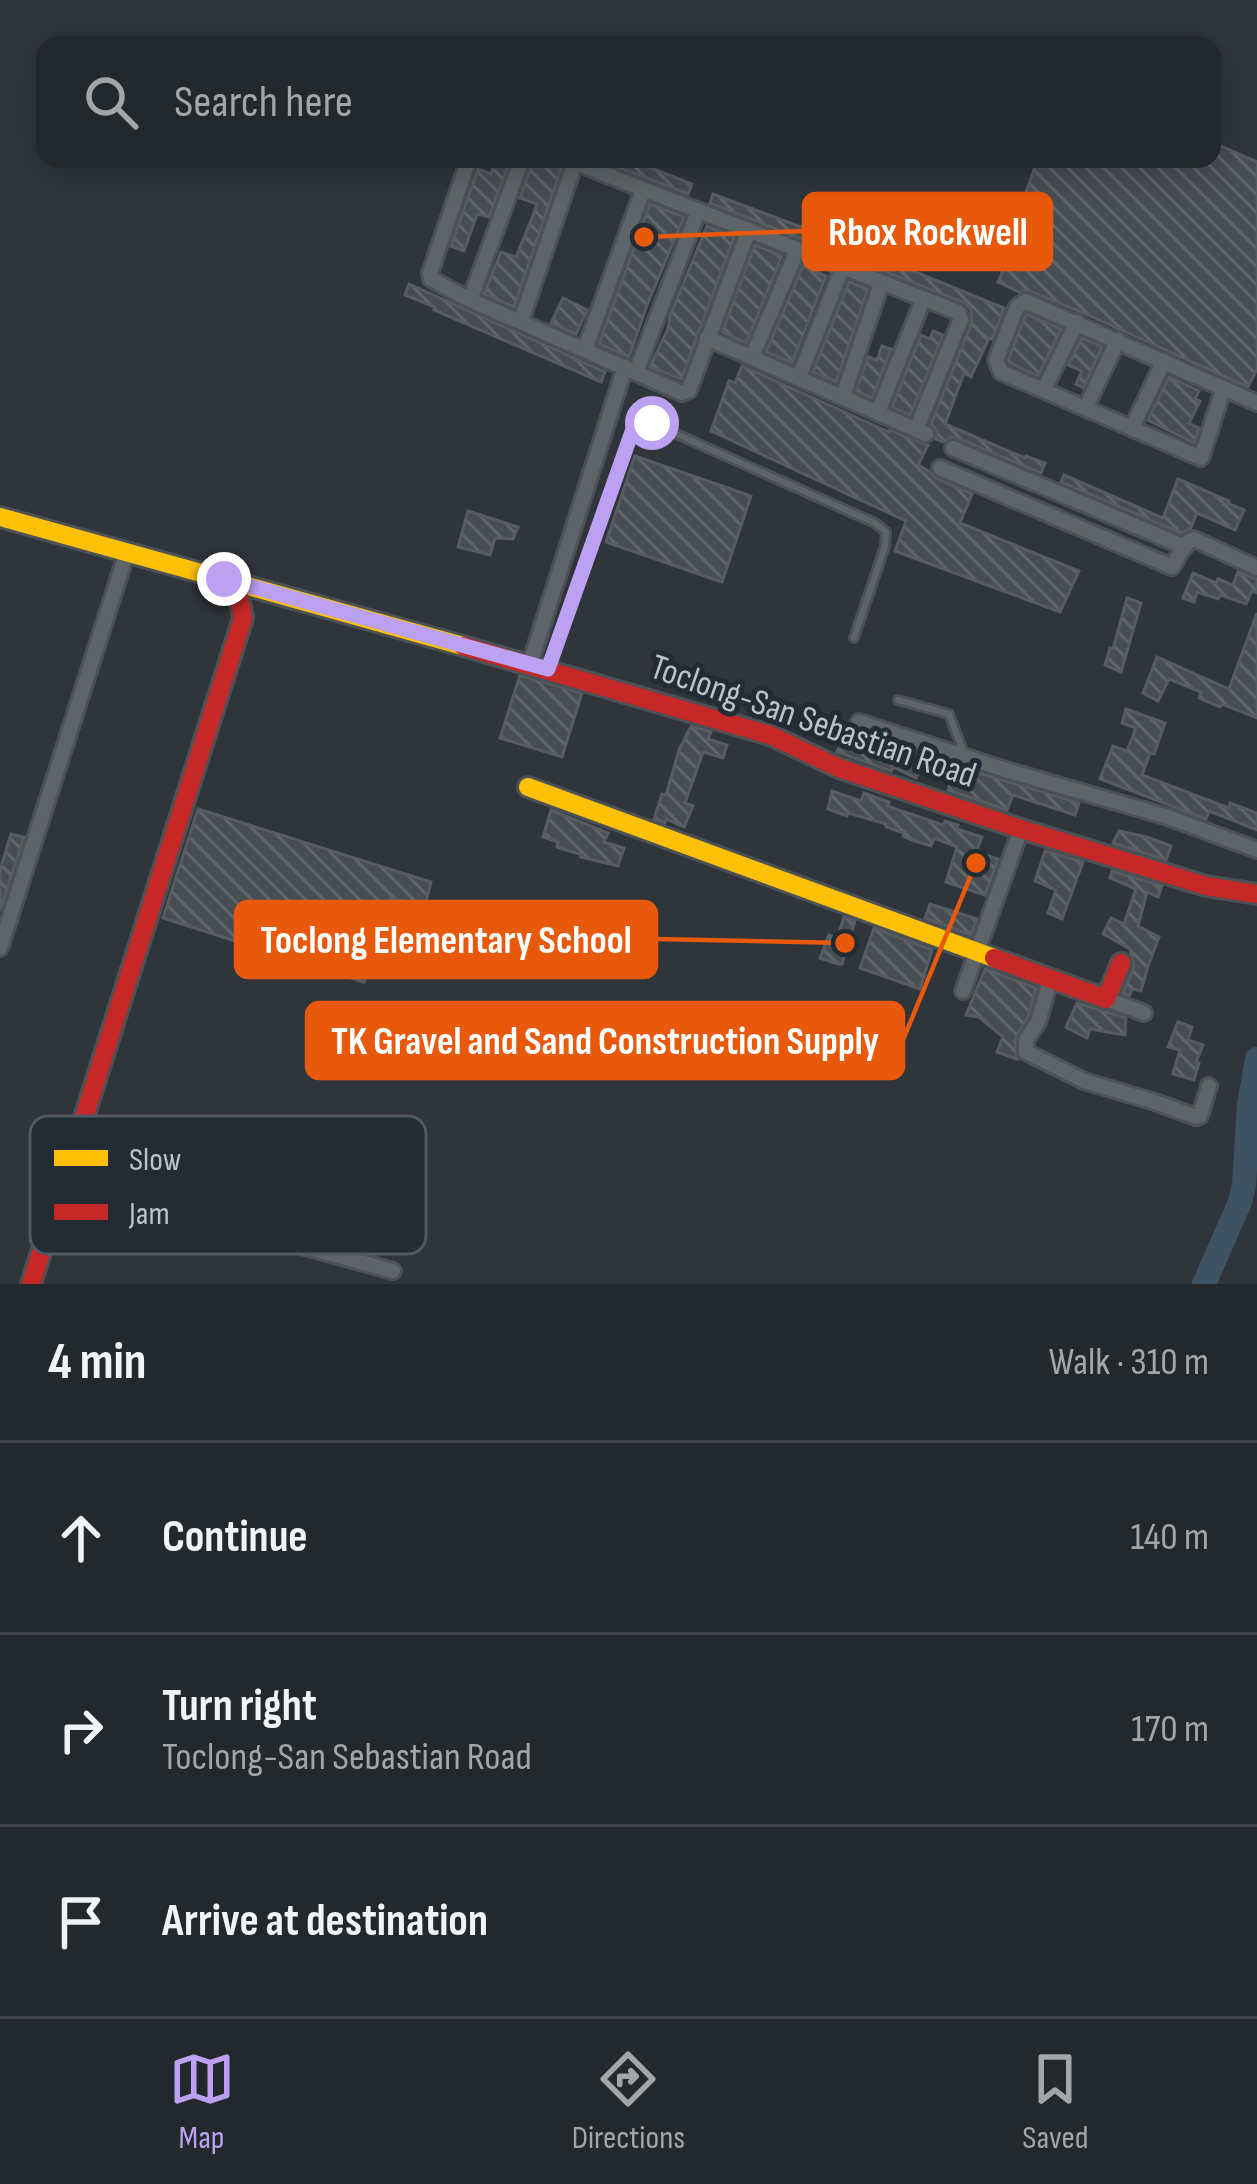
<!DOCTYPE html>
<meta charset="utf-8">
<style>
:root{--surface:#23282c;--page:#2f3438;--text:#f1f3f6;--muted:#a3a6a9;--line:#404448;--accent:#bca0f2}
body{margin:0;font-family:"Sofia Sans Condensed",sans-serif;background:var(--page);color:var(--text)}
.stop{position:absolute;width:36px;height:36px;margin:-27px;border:9px solid #bca0f2;border-radius:50%;background:#fff}
.stop.end{background:#bca0f2;border-color:#fff;box-shadow:0 3px 12px #0008}
.list{margin:0;padding:0;list-style:none}
h2{display:flex;justify-content:space-between;align-items:center;height:156px;margin:0;padding:0 48px;font-size:51px}
h2 small{font-size:39px;font-weight:400;color:var(--muted)}
.list li{display:grid;grid-template-columns:78px 1fr auto;gap:36px;align-items:center;box-sizing:border-box;height:192px;padding:0 48px;border-top:3px solid var(--line)}
.list b{display:block;font-size:45px;white-space:nowrap}
.list p{margin:0;font-size:39px;white-space:nowrap;color:var(--muted)}
.list em{font-size:39px;font-style:normal;color:var(--muted)}
.icon{flex:none;width:66px;height:66px;fill:none;stroke:currentColor;stroke-width:2;stroke-linecap:round;stroke-linejoin:round}
.map{position:relative;flex:none;width:1257px;height:1284px;overflow:hidden}
.search{position:absolute;background:var(--surface);box-shadow:0 6px 30px #0003;left:36px;right:36px;top:36px;height:132px;display:flex;align-items:center;gap:30px;box-sizing:border-box;padding:0 42px;border-radius:24px;color:var(--muted);font-size:45px}
.sheet{height:732px;background:var(--surface)}
nav{display:flex;justify-content:space-around;align-items:center;box-sizing:border-box;height:168px;border-top:3px solid var(--line);background:var(--surface);font-size:33px;color:var(--muted)}
nav a{display:grid;justify-items:center;gap:6px}
nav .on{color:var(--accent)}
.map>svg:first-child{display:block}
</style>
<div class="map">
<svg width="1257" height="1284" viewBox="0 0 1257 1284">
<defs>
<pattern id="building-back-hatch" width="6" height="6" patternUnits="userSpaceOnUse" patternTransform="scale(3)"><rect width="6" height="6" fill="#484d52"/><path d="M-1 5l2 2M0 0l6 6M5-1l2 2" fill="none" stroke="#60656a"/></pattern>
</defs>
<rect width="100%" height="100%" fill="#2f353a"/>
<g fill="none" stroke-linecap="round" stroke-linejoin="round">
<polyline stroke="#3f5262" stroke-width="24" points="1204,1284 1240,1202 1244,1185 1249,1105 1257,1059"/>
</g>
<g fill="url(#building-back-hatch)" stroke="#575c62" stroke-width="3">
<polygon points="1212,142 1257,162 1257,369 1248,387 1081,312 1030,291 1019,292 998,282 1006,264 1001,262 1038,159 1212,159"/>
<polygon points="553,159 561,169 514,307 484,294 501,252 516,257 532,218 537,204 520,198 533,161 550,167"/>
<polygon points="597,159 629,159 692,184 688,194"/>
<polygon points="495,160 508,165 489,217 477,214 464,251 451,246 478,169 491,174"/>
<polygon points="713,194 849,245 848,248 869,253 1004,308 992,339 989,338 971,377 964,373 945,424 1025,458 1026,456 1045,463 1041,473 957,438 951,437 943,442 936,439 937,432 931,424 972,322 971,310 965,303 710,203"/>
<polygon points="650,204 684,217 647,305 629,357 599,344"/>
<polygon points="707,226 734,237 681,379 650,367 668,329 670,316"/>
<polygon points="755,245 782,256 746,343 722,332"/>
<polygon points="803,266 826,276 792,363 766,352"/>
<polygon points="849,282 868,289 836,382 813,372"/>
<polygon points="409,284 605,372 601,382 434,310 435,307 405,295"/>
<polygon points="563,298 587,310 576,334 551,323"/>
<polygon points="1026,314 1061,329 1038,376 1010,363 1008,360"/>
<polygon points="933,331 943,335 910,415 892,407 921,335 930,339"/>
<polygon points="1082,338 1102,347 1083,388 1076,384 1082,371 1068,365"/>
<polygon points="882,346 891,349 872,398 856,391 868,357 877,360"/>
<polygon points="742,366 889,432 890,430 928,445 918,465 929,471 936,478 972,494 960,523 1079,571 1060,612 895,551 906,521 711,431 729,381 735,383"/>
<polygon points="1169,377 1199,391 1195,399 1200,401 1189,423 1199,428 1194,443 1148,420"/>
<polygon points="635,456 751,496 722,582 606,542"/>
<polygon points="1064,475 1163,518 1178,479 1229,501 1228,503 1244,510 1235,530 1197,513 1190,529 1181,533 1061,482"/>
<polygon points="468,511 518,527 513,539 495,538 490,555 458,547"/>
<polygon points="1238,572 1257,579 1257,593 1252,591 1246,604 1220,595 1218,599 1197,592 1194,602 1183,598 1193,573 1216,583 1218,579 1233,585"/>
<polygon points="1127,598 1141,603 1121,672 1105,665 1110,648 1113,649"/>
<polygon points="1257,613 1257,718 1222,704 1220,707 1199,698 1201,692 1169,679 1158,701 1143,693 1157,657 1229,689"/>
<polygon points="520,675 582,693 562,757 500,738"/>
<polygon points="1126,709 1165,723 1154,754 1150,753 1142,775 1229,808 1230,803 1257,813 1257,830 1209,811 1206,819 1100,779 1113,746 1127,751 1136,728 1122,723"/>
<polygon points="691,726 711,732 708,739 727,745 723,758 703,752 685,803 693,806 684,827 666,819 665,823 654,819 662,794 666,795 679,750"/>
<polygon points="847,732 902,758 906,749 926,757 916,778 893,767 891,771 837,752"/>
<polygon points="963,768 1079,803 1075,815 1013,795 1007,810 948,790 951,780 958,783"/>
<polygon points="832,791 861,801 864,793 889,802 887,806 943,825 945,821 958,825 957,829 982,837 976,852 998,859 985,895 946,882 957,847 934,838 931,846 912,840 903,836 904,833 886,827 886,824 848,813 847,816 828,809"/>
<polygon points="198,809 431,882 425,906 391,898 364,982 163,918"/>
<polygon points="551,810 608,833 604,842 624,848 618,866 581,857 582,855 557,847 558,842 543,837"/>
<polygon points="1119,831 1147,837 1171,846 1166,860 1113,843"/>
<polygon points="11,834 24,837 0,911 0,870"/>
<polygon points="1045,851 1083,862 1062,919 1048,913 1056,890 1035,881"/>
<polygon points="1112,871 1162,886 1158,897 1147,892 1138,926 1159,937 1148,966 1141,991 1132,989 1129,996 1123,993 1134,967 1130,949 1103,934 1111,918 1124,924 1136,889 1110,878"/>
<polygon points="930,904 977,919 971,935 925,918"/>
<polygon points="844,917 855,921 842,964 838,964 820,958 829,935 837,938"/>
<polygon points="874,928 932,950 920,989 860,968"/>
<polygon points="985,969 1036,988 1028,1017 1015,1039 1017,1059 997,1052 1003,1037 979,1017 966,1015"/>
<polygon points="1077,1003 1126,1018 1125,1035 1090,1029 1087,1038 1066,1027"/>
<polygon points="1178,1022 1192,1027 1188,1040 1203,1045 1196,1062 1199,1063 1194,1080 1173,1074 1180,1050 1168,1047"/>
</g>
<g fill="none" stroke-linecap="round" stroke-linejoin="round">
<g stroke="#4c5155" stroke-width="12">
<g id="lane">
<polyline points="548,667 633,429 641,422 652,423 875,523 886,532 885,546 854,638"/>
<polyline points="898,700 949,714 963,751"/>
</g>
</g>
<g stroke="#4c5155" stroke-width="20">
<g id="street">
<polyline points="469,159 430,273 431,279 470,300 682,393 689,390 748,232"/>
<polyline points="566,159 958,312 961,319 916,430"/>
<polyline points="470,300 522,159"/>
<polyline points="521,321 575,162"/>
<polyline points="707,338 926,434"/>
<polyline points="585,349 643,190"/>
<polyline points="752,357 797,251"/>
<polyline points="636,372 698,212"/>
<polyline points="799,377 842,269"/>
<polyline points="1044,389 1077,322"/>
<polyline points="1223,390 1201,458 1001,372 996,360 1017,307 1025,301 1257,403"/>
<polyline points="843,396 881,284"/>
<polyline points="1086,407 1118,340"/>
<polyline points="878,412 923,300"/>
<polyline points="1132,428 1164,361"/>
<polyline points="953,448 1185,547"/>
<polyline points="940,468 1172,567 1186,543 1194,539 1257,568"/>
<polyline points="530,664 625,367"/>
<polyline points="859,722 1009,771 1168,817 1257,850"/>
<polyline points="0,948 127,552"/>
<polyline points="1050,981 1038,1022 1026,1040 1026,1052 1084,1081 1155,1102 1196,1117 1200,1116 1209,1086"/>
<polyline points="963,991 1021,829"/>
<polyline points="1106,999 1144,1013"/>
<polyline points="64,1181 393,1271"/>
</g>
</g>
<g stroke="#4c5155" stroke-width="24">
<g id="slow">
<polyline points="0,517 463,646"/>
<polyline points="528,787 994,958"/>
</g>
</g>
<g stroke="#4c5155" stroke-width="24">
<g id="jam">
<polyline points="463,646 770,735 839,768 1021,829 1206,886 1257,894"/>
<polyline points="994,958 1106,999 1121,963"/>
<path d="M 31,1284 C 101,1062 174,841 243,618 L 239,597 L 224,579"/>
</g>
</g>
<use href="#lane" stroke="#5e6468" stroke-width="6"/>
<use href="#street" stroke="#5e6468" stroke-width="14"/>
<use href="#slow" stroke="#ffc107" stroke-width="18"/>
<use href="#jam" stroke="#c62828" stroke-width="18"/>
</g>
<g fill="none" stroke-linecap="round" stroke-linejoin="round">
<polyline stroke="#bca0f2" stroke-width="15" points="224,579 548,669 633,429 640,422 652,423"/>
</g>
<g text-anchor="middle" dominant-baseline="central" stroke-width="10" stroke-linejoin="round" paint-order="stroke">
<g font-size="36" fill="#bac2ca" stroke="#222c35">
<text transform="translate(813 722) rotate(19)">Toclong-San Sebastian Road</text>
</g>
</g>
<rect x="30" y="1116" width="396" height="138" rx="18" fill="#222c35" stroke="#505962" stroke-width="3"/>
<rect x="54" y="1150" width="54" height="16" fill="#ffc107"/>
<rect x="54" y="1204" width="54" height="16" fill="#c62828"/>
<g font-size="33" fill="#bac2ca">
<text x="129" y="1170">Slow</text>
<text x="129" y="1224">Jam</text>
</g>
<path fill="none" stroke="#e8590c" stroke-width="4.5" d="M644 237L804 231M845 943L656 939M976 863L903 1040"/>
<g fill="#e8590c" stroke="#222c35" stroke-width="4.5">
<circle cx="644" cy="237" r="12"/>
<circle cx="845" cy="943" r="12"/>
<circle cx="976" cy="863" r="12"/>
</g>
<g fill="#e8590c" stroke="#e8590c" stroke-width="4.5">
<rect x="804" y="194" width="247" height="75" rx="12"/>
<rect x="236" y="902" width="420" height="75" rx="12"/>
<rect x="307" y="1003" width="596" height="75" rx="12"/>
</g>
<g font-size="39" text-anchor="middle" font-weight="bold" fill="#fff">
<text x="928" y="245">Rbox Rockwell</text>
<text x="446" y="953">Toclong Elementary School</text>
<text x="605" y="1054">TK Gravel and Sand Construction Supply</text>
</g>
</svg>
<div class="stop" style="left:652px;top:423px"></div>
<div class="stop end" style="left:224px;top:579px"></div>
<div class="search"><svg class="icon" aria-label="search" viewBox="0 0 24 24"><circle cx="10" cy="10" r="6"/><path d="M15 15l6 6"/></svg>Search here</div>
</div>
<section class="sheet">
<h2>4 min<small>Walk · 310 m</small></h2>
<ul class="list">
<li><svg class="icon" aria-label="ahead" viewBox="0 0 24 24"><path d="M12 20V5M6 11l6-6 6 6"/></svg><div><b>Continue</b></div><em>140 m</em></li>
<li><svg class="icon" aria-label="right" viewBox="0 0 24 24"><path d="M7 20v-9h11M14 6l5 5-5 5"/></svg><div><b>Turn right</b><p>Toclong-San Sebastian Road</p></div><em>170 m</em></li>
<li><svg class="icon" aria-label="arrive" viewBox="0 0 24 24"><path d="M6 21V4h12l-3 4 3 4H6"/></svg><div><b>Arrive at destination</b></div></li>
</ul>
</section>
<nav>
<a class="on"><svg class="icon" aria-label="map" viewBox="0 0 24 24"><path d="M3 6l6-2 6 2 6-2v14l-6 2-6-2-6 2zM9 4v14M15 6v14"/></svg>Map</a>
<a><svg class="icon" aria-label="directions" viewBox="0 0 24 24"><path d="M12 3l9 9-9 9-9-9zM9 14v-3h6M13 9l2 2-2 2"/></svg>Directions</a>
<a><svg class="icon" aria-label="saved" viewBox="0 0 24 24"><path d="M7 4h10v16l-5-4-5 4z"/></svg>Saved</a>
</nav>
